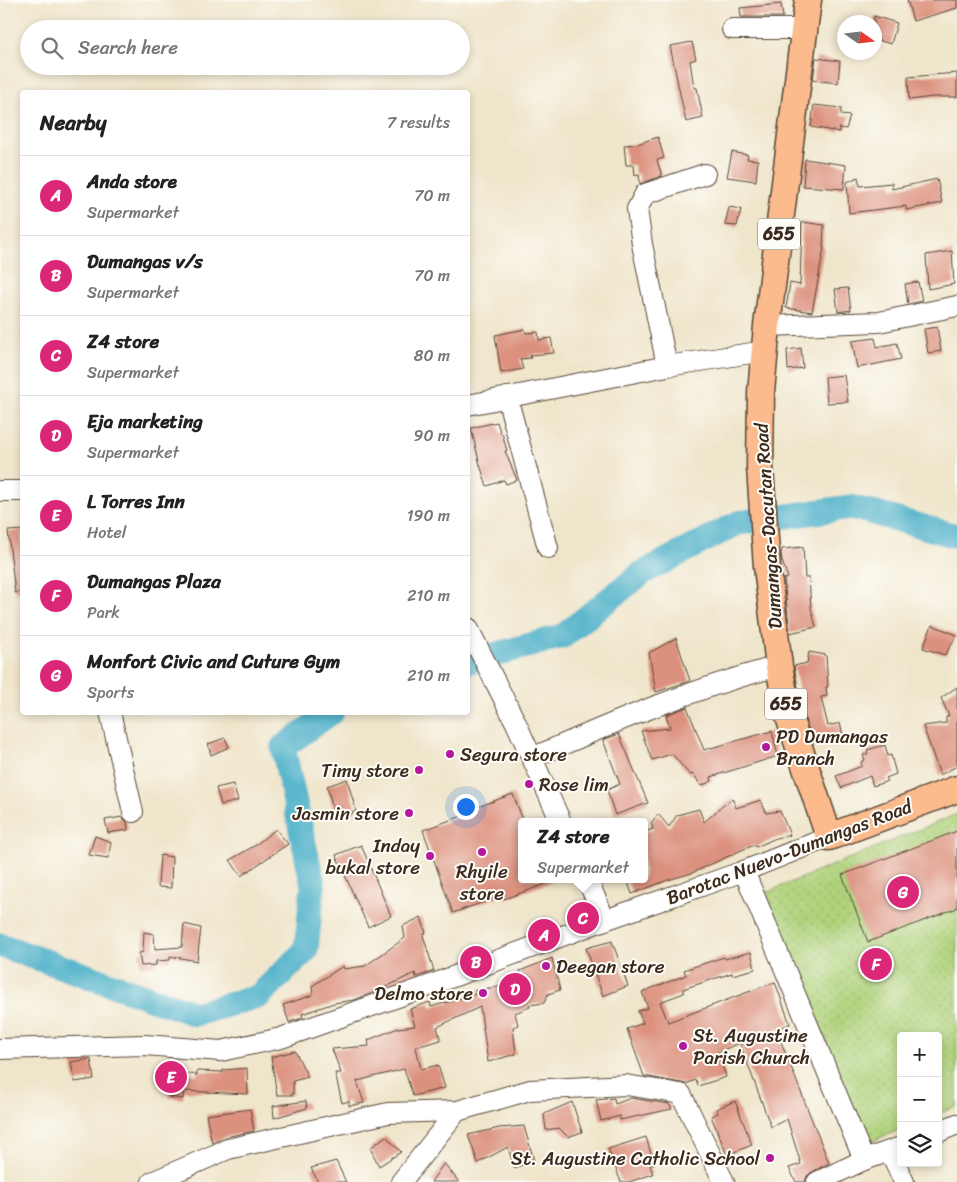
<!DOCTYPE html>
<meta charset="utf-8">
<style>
:root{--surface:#fff;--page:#f6f6f6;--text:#222;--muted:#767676;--line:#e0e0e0;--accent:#db2777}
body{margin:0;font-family:Sriracha,sans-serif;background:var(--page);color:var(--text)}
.controls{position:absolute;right:15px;bottom:15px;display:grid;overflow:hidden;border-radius:5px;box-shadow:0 2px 8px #0003}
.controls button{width:45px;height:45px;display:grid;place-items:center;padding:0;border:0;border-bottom:1px solid var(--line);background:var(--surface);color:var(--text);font:25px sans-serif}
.compass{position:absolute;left:837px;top:15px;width:45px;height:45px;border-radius:50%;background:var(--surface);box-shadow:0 2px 8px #0003;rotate:104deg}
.you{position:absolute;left:465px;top:806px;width:18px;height:18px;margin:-12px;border:4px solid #fff;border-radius:50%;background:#1a73e8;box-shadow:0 0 0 8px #1a73e833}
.badge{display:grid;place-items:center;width:32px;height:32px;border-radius:50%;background:var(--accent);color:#fff;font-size:16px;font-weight:700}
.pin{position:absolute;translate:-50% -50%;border:2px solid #fff;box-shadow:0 1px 5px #0006}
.popup{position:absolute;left:518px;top:818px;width:130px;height:65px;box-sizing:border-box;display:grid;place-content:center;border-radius:5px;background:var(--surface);filter:drop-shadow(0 1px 4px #0005);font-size:16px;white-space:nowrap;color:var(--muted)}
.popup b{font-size:19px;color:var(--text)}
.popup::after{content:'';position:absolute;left:50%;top:100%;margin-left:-10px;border:10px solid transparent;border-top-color:var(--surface)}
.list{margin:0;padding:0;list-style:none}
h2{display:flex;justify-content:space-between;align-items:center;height:65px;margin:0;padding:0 20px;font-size:21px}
h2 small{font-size:16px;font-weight:400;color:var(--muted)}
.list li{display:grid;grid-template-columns:32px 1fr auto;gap:15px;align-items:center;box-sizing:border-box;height:80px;padding:0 20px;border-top:1px solid var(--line)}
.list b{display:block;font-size:19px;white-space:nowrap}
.list p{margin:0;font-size:16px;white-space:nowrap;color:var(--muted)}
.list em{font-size:16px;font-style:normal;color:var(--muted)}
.icon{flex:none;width:28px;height:28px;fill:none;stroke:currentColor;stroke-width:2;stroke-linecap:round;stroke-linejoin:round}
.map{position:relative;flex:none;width:957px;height:1182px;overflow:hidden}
.search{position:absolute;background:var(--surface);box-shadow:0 2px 8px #0003;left:20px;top:20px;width:450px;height:55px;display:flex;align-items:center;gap:12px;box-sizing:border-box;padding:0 18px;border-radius:28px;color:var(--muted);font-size:19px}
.panel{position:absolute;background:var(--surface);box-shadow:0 2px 8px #0003;left:20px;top:90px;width:450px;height:625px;border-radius:5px}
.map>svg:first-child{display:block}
</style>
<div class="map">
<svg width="957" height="1182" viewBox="0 0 957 1182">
<defs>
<pattern id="green-dots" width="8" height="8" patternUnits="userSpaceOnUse" patternTransform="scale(1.25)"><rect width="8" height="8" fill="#afd27a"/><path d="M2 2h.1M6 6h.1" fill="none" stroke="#97b469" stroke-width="1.8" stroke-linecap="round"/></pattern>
</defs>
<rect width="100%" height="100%" fill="#fdfcf7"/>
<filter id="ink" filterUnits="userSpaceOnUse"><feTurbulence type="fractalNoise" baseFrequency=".02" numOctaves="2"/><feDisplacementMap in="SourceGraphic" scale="10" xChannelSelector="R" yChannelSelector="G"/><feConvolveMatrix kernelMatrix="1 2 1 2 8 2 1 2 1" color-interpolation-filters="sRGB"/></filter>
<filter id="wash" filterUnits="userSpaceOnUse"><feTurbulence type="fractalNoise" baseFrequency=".0096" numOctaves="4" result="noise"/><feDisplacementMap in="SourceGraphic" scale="20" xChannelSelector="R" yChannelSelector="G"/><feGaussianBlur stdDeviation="1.12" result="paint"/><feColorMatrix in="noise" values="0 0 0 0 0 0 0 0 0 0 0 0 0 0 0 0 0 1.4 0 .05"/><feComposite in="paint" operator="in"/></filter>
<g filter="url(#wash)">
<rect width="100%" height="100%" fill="#efe5ca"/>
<polygon fill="url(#green-dots)" stroke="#757e4c" points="957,814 957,1106 938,1114 938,1036 901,1036 901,1129 868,1143 765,893"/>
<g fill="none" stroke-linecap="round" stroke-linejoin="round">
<g stroke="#49afc8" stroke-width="25">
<polyline points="468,662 563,636 642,573 738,523 851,507 957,536"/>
<polyline points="0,945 195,1014 259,996 306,950 313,885 283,747 332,712"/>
</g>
</g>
<g id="blocks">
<g fill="#dc917e">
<polygon points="907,0 957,0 957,8 913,21"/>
<polygon points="781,4 783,17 741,17 740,8"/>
<polygon points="874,16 897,23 891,44 874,39"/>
<polygon points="692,42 696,59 690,61 694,88 697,88 703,118 686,122 670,46"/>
<polygon points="816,58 840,61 838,83 813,80"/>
<polygon points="957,73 957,97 933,97 909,100 908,77"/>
<polygon points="814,105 841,108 841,115 850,116 846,129 839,128 839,132 811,127"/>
<polygon points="658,137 664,158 657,160 662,176 640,184 639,174 635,175 634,165 626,165 624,145 637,144"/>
<polygon points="732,152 748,155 747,159 758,160 756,181 727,177"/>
<polygon points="805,159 846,165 844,189 803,186"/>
<polygon points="858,177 860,186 892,183 892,189 937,179 942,203 906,210 906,206 849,213 847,182"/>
<polygon points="729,207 741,209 737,226 725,225"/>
<polygon points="802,222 824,225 823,248 824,248 812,312 786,308 790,283 800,285"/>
<polygon points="952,251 954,284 928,289 926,255"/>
<polygon points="918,282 922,301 908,304 905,284"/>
<polygon points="848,288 851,310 838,312 835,289"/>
<polygon points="937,327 941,351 928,353 924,329"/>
<polygon points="525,329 526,333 538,332 539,340 551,338 554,353 530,355 531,358 520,359 523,369 501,373 495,335"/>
<polygon points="875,338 877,347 897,343 901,359 857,368 852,341"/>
<polygon points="801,348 803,368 788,370 787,350"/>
<polygon points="844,375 848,402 827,403 825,377"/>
<polygon points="497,422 501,434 502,433 507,451 505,451 517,480 506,484 504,480 487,486 480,465 471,428"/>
<polygon points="22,530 22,592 15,593 8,531"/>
<polygon points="803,547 805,578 809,578 811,608 816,627 790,633 784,579 788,578 782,561 781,553 782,549"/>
<polygon points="932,625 957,635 945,655 923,648"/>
<polygon points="676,638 690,681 656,692 649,653"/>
<polygon points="809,652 826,655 828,687 826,687 827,696 821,697 828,726 840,723 843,736 813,743 803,713 794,666 807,663"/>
<polygon points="957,687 957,766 940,775 923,726 946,723 946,717 949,716 941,698"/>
<polygon points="687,707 704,750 772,731 778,756 711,777 712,781 701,786 694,775 689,774 672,754 652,760 641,731 670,728 666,715"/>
<polygon points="619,734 648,803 615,815 607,790 620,784 603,740"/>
<polygon points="225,738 229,747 211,755 208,744"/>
<polygon points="885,745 888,756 891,755 896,774 886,778 888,781 873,786 870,776 841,788 836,776 862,766 861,762 865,760 863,755 868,754 867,750"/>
<polygon points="347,779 356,811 344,817 340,806 333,809 327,786"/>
<polygon points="233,784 238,801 221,805 216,788"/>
<polygon points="513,794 522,818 522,879 553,879 554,881 504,899 503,895 453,913 423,830 473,812 472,809"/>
<polygon points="732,798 736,808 761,800 766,813 780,811 790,835 776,838 756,847 755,845 744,849 692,873 668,880 632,894 627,879 644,879 644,832 653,829 651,823 658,814 669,827 677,815 699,809 704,822"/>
<polygon points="122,817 127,822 128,830 108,833 105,820"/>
<polygon points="276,829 288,844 241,876 230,860 254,846"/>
<polygon points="957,831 957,908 868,942 842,875"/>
<polygon points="95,836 111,842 108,858 89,855"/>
<polygon points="361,845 391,916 368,927 336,855"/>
<polygon points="160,855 172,857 171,888 158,887"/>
<polygon points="421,917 426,933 423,935 434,971 416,977 415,973 375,992 354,1000 334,1003 302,1014 303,1018 289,1022 283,1005 313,995 312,986 343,966 344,969 365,966 405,938 403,926"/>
<polygon points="184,924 201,928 197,961 170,956 170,960 156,961 156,965 141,966 139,953 143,952 144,932 154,934 155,949 182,947"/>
<polygon points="612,941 628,986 603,996 586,948"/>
<polygon points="751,952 755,969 732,975 732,973 683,989 684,993 660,1002 668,1022 775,982 790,1024 776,1029 829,1163 812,1172 807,1176 805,1182 796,1182 789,1168 801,1164 787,1119 771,1127 740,1043 718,1052 726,1077 698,1086 696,1080 686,1084 644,1076 627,1029 643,1023 638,1011 648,1008 642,992 686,975 684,970 724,957 725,959"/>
<polygon points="552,958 560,990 548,994 544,1003 529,1005 530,1007 515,1013 518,1025 513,1027 516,1054 488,1062 480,1007 437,1027 441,1040 416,1047 421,1069 438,1065 445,1088 413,1096 404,1069 357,1081 364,1103 349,1106 349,1101 342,1103 335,1073 341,1073 332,1049 369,1046 368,1040 398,1028 415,1026 410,1009 430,1002 431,1007 476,994 475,990 505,986 522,981 520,971"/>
<polygon points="295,1051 308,1077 293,1081 293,1095 277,1095 271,1057"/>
<polygon points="91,1059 94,1079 75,1082 71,1062"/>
<polygon points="247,1068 248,1094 184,1091 183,1099 169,1097 172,1071 197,1075 197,1071 223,1072 223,1070"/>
<polygon points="614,1098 615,1104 631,1098 669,1104 672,1109 620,1120 620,1116 601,1121 596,1100"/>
<polygon points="306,1101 307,1108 274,1118 273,1106"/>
<polygon points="735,1101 752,1145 727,1155 711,1116 718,1113 716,1109"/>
<polygon points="572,1102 582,1132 568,1137 559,1128 546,1130 544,1114"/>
<polygon points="250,1109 254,1131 225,1137 212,1143 206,1115"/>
<polygon points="524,1126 534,1161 514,1168 508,1147 478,1163 468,1135 499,1128"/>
<polygon points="386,1136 401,1152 379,1166 370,1148"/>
<polygon points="646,1137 654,1164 650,1165 653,1174 629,1182 621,1182 608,1149"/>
<polygon points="336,1161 346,1182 318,1182 311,1168"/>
<polygon points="444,1163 459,1182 431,1182"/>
</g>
</g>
</g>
<g filter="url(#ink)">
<use href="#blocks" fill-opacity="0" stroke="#564638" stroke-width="1"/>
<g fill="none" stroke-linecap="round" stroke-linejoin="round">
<g stroke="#564638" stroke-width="22">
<g id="minor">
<polyline points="732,29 804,29"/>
<polyline points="767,326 879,322 957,306"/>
<polyline points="667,366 642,244 637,209 645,194 705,174"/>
<polyline points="507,397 548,548"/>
<polyline points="468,405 667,366 765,351"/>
<polyline points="0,491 22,491"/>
<polyline points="468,628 516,723 561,822"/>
<polyline points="110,712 133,812"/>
<path d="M 532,758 C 612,723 693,688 779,666"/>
<polyline points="744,871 864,1160"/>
<polyline points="587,879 605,920"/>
<polyline points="0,1049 145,1045 221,1051 281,1038 423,988 605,920 744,871 829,837"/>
<polyline points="938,1132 957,1124"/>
<polyline points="890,1151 904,1182"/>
<polyline points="152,1182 228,1149 388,1113 457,1111 530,1090 626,1085 681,1094 724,1182"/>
<polyline points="401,1182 457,1111"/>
<polyline points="817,1182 864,1160 901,1147"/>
</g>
</g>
<g stroke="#564638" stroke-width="29">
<polyline id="major" points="808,0 767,326 761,392 760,468 767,567 779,666 788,714 829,837 957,789"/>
</g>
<use href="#minor" stroke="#fff" stroke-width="20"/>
<use href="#major" stroke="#fbbb8d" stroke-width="26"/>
</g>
</g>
<g fill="#b5179e" stroke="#fdfcf7" stroke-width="2">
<circle cx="766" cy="747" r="5"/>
<circle cx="450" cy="754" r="5"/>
<circle cx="419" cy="770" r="5"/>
<circle cx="529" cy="784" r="5"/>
<circle cx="409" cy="813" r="5"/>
<circle cx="482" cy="852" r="5"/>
<circle cx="430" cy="856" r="5"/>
<circle cx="546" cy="966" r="5"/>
<circle cx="483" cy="993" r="5"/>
<circle cx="683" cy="1046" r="5"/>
<circle cx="770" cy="1158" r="5"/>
</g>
<g text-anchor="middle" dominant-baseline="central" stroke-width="4" stroke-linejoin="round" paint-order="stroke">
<g fill="#fdfcf7" stroke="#75695f" stroke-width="1">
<rect x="758" y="218.5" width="42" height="31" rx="4"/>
<rect x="765" y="688.5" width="42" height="31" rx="4"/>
</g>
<g font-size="18" font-weight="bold" fill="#3b2a1e">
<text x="779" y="234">655</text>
<text x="786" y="704">655</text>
</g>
<g font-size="19" fill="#3b2a1e" stroke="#fdfcf7">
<text transform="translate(768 526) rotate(-94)">Dumangas-Dacutan Road</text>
<text transform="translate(789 852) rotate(-21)">Barotac Nuevo-Dumangas Road</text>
</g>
<g font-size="19" fill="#3b2a1e" stroke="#fdfcf7" text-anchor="start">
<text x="776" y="736">PD Dumangas<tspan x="776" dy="22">Branch</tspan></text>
<text x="460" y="754">Segura store</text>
<text x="409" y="770" text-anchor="end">Timy store</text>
<text x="539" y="784">Rose lim</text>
<text x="399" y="813" text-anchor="end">Jasmin store</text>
<text x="420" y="845" text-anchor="end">Inday<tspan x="420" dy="22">bukal store</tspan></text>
<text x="482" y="871" text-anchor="middle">Rhyile<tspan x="482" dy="22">store</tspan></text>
<text x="556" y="966">Deegan store</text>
<text x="473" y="993" text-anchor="end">Delmo store</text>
<text x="693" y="1035">St. Augustine<tspan x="693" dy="22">Parish Church</tspan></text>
<text x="760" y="1158" text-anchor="end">St. Augustine Catholic School</text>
</g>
</g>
</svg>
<div class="controls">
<button>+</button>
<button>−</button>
<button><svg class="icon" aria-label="layers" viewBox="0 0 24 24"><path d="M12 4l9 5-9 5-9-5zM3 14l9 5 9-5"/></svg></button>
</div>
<svg class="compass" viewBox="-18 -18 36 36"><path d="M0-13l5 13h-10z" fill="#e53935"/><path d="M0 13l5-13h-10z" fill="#767676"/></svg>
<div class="you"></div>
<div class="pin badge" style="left:544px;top:935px">A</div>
<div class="pin badge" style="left:476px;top:962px">B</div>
<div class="pin badge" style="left:583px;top:918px">C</div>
<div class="popup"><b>Z4 store</b>Supermarket</div>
<div class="pin badge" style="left:515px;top:989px">D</div>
<div class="pin badge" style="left:171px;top:1077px">E</div>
<div class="pin badge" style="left:876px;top:964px">F</div>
<div class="pin badge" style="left:903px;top:892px">G</div>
<div class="search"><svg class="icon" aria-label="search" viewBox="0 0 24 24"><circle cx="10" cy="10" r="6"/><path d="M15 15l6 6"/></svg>Search here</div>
<section class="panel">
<h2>Nearby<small>7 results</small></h2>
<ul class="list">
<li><span class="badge">A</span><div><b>Anda store</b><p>Supermarket</p></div><em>70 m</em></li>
<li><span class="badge">B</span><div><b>Dumangas v/s</b><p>Supermarket</p></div><em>70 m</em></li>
<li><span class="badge">C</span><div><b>Z4 store</b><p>Supermarket</p></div><em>80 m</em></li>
<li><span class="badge">D</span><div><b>Eja marketing</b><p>Supermarket</p></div><em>90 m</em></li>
<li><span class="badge">E</span><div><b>L Torres Inn</b><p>Hotel</p></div><em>190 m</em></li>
<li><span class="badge">F</span><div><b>Dumangas Plaza</b><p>Park</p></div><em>210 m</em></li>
<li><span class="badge">G</span><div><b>Monfort Civic and Cuture Gym</b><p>Sports</p></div><em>210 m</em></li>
</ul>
</section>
</div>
